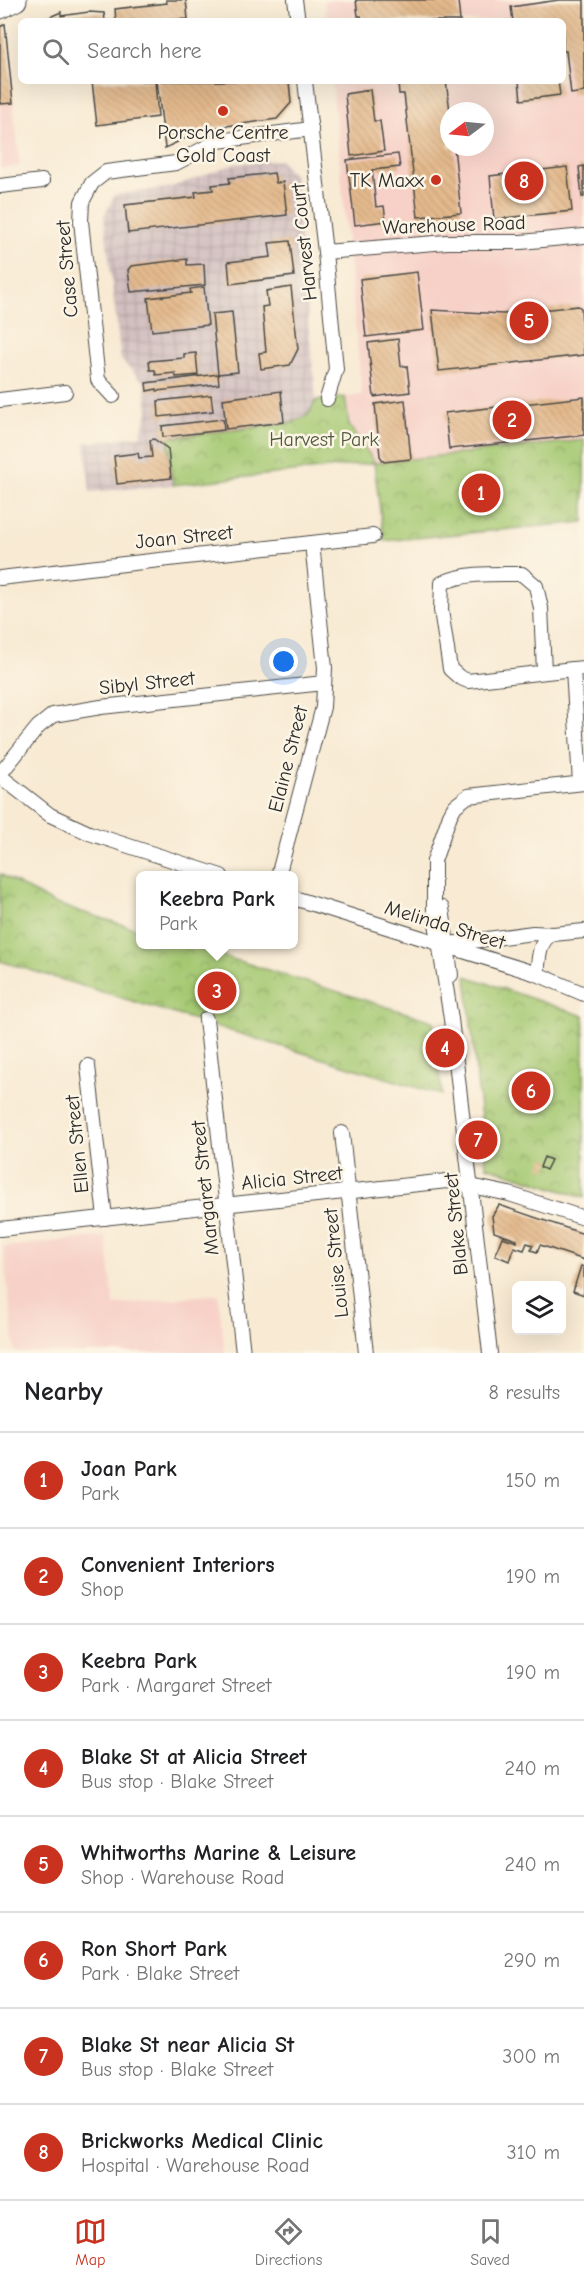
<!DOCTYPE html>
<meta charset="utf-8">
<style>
:root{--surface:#fff;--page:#f6f6f6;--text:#202124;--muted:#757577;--line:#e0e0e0;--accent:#c8321e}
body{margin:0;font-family:"Comic Neue",sans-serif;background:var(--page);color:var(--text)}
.controls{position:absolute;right:18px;bottom:18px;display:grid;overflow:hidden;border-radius:9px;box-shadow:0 6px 24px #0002}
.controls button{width:54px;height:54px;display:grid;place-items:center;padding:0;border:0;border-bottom:2px solid var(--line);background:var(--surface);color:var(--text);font:30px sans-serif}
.compass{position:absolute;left:440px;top:102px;width:54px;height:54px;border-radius:50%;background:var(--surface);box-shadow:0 6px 24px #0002;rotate:254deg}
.you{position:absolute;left:284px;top:662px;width:21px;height:21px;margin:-15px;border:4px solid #fff;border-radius:50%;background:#1a73e8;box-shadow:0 0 0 9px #1a73e833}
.badge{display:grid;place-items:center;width:39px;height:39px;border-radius:50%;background:var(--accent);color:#fff;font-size:20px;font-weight:700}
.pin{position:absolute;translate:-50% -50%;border:3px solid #fff;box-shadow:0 2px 6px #0006}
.popup{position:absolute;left:136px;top:871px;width:162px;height:78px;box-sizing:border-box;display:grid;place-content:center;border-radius:9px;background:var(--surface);filter:drop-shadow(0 2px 4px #0005);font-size:20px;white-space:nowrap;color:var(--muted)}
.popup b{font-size:22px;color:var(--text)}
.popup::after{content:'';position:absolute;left:50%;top:100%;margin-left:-12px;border:12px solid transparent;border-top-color:var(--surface)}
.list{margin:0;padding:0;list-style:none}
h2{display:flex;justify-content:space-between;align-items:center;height:78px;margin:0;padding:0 24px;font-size:26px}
h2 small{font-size:20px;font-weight:400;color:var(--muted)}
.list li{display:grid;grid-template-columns:39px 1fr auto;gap:18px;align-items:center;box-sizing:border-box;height:96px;padding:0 24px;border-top:2px solid var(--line)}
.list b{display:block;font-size:22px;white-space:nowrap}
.list p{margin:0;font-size:20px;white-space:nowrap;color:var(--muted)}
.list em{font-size:20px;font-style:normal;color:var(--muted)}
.icon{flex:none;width:33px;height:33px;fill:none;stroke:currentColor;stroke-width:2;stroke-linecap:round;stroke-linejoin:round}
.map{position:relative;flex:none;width:584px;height:1353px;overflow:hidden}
.search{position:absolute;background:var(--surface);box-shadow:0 6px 24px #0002;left:18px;right:18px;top:18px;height:66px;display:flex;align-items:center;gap:15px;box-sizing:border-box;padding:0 21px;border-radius:9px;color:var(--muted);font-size:22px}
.sheet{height:846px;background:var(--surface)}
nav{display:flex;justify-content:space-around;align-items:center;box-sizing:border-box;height:84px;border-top:2px solid var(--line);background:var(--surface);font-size:16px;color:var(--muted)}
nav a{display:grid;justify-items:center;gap:3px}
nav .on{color:var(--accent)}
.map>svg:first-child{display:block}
</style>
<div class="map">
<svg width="584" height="1353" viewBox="0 0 584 1353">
<defs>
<pattern id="industrial-grid" width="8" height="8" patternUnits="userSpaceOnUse" patternTransform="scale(1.5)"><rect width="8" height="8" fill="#d2bfc0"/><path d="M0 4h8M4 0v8" fill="none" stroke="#b4a4a5"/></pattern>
<pattern id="park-crowns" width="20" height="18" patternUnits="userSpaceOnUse" patternTransform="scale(1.5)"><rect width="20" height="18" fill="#a5c972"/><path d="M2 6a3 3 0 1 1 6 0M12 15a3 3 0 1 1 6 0" fill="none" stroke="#87a35e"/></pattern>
<pattern id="building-back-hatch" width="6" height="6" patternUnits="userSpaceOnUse" patternTransform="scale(1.5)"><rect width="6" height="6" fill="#e4ba8d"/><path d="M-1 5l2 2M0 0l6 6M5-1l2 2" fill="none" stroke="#c4a07a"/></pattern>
</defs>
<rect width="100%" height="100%" fill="#fcf5e5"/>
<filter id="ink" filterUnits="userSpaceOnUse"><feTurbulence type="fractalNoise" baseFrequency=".0167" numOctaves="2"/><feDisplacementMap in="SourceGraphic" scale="12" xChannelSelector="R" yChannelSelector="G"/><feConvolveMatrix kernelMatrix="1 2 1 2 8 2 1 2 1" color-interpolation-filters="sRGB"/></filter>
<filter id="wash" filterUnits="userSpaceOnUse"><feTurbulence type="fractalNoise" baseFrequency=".008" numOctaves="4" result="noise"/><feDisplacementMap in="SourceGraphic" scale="24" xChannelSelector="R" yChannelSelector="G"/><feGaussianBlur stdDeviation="1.35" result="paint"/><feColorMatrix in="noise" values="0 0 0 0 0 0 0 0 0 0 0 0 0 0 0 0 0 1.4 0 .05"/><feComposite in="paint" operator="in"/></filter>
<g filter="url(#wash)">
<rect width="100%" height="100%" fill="#f8ead3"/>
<g fill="#f7d1c8" fill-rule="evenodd">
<path d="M 324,0 L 584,0 L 584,440 L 375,463 L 349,425 L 345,397 L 362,395 L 332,81 L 563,81 L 563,21 L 326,21 ZM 449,111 L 485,111 L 485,147 L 449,147 Z"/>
<polygon points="5,24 20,166 0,168 0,27"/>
<polygon points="106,1236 114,1305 218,1294 225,1353 15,1353 3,1247"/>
</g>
<polygon fill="url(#industrial-grid)" points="280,160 294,176 316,401 307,416 291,423 168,438 173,485 90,492 85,443 140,436 148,412 144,382 121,360 104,216 115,195 172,187 234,164"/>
<g fill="url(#park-crowns)" stroke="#687a4e" stroke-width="1.5">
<polygon points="345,397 349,425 375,463 584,440 584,522 384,541 374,463 173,485 168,438 291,423 307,416 316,401"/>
<polygon points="0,874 53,903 140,930 140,944 187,945 433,1021 442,1095 0,961"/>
<polygon points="466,976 584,1016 584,1198 486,1166"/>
</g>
<g id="blocks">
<g fill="url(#building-back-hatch)">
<polygon points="166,0 186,0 188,19 116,21 115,9 167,3"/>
<polygon points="356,0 458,0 460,21 362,21 361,16 358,16"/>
<polygon points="559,0 584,0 584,92 571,94 566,51 563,51 563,21 513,21 511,7"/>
<polygon points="61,12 61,16 89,12 104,13 105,21 41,21"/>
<polygon points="5,24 13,103 0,104 0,27"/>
<polygon points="92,81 155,81 158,117 97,125"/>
<polygon points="157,81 289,81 291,103 277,119 204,129 165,148"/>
<polygon points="388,81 446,81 450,111 449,147 454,147 461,213 418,217 404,94 399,94 398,83 388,84"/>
<polygon points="519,81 558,81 560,95 521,100"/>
<polygon points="370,90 374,121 380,121 384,151 351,156 345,94"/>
<polygon points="398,154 400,167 372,170 376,207 384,206 386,221 355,225 347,160"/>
<polygon points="584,166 584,197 582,197 579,167"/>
<polygon points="567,167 572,211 494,219 490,176"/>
<polygon points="274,173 276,183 283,182 287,215 128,233 125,205 196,197 195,192 213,190 212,185 230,183 229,178"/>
<polygon points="290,241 294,276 230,284 228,262 271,257 269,243"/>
<polygon points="187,259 187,265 204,264 205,285 131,292 128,270 131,266"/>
<polygon points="417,272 424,330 366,337 360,279"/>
<polygon points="204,287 208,325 152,331 148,298 191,293 190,289"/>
<polygon points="291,287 298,349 290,365 261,369 259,353 266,352 262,307 268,306 266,291"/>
<polygon points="578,306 581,308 584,355 439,371 432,310 503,314"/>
<polygon points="232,312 238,372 218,374 219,384 157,391 157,389 147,391 146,383 218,374 212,314"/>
<polygon points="398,339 401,366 407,366 410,392 374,397 368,343"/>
<polygon points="196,353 198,375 176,377 175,373 156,375 155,370 150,370 149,361 184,358 184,354"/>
<polygon points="281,391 284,422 226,429 223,399"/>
<polygon points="211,395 213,411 159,417 158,401"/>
<polygon points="584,397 584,435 449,449 445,413"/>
<polygon points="405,400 411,459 384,462 380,456 375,404"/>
<polygon points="223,419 224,430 163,437 162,426"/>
<polygon points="154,439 168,449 171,478 117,484 114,456 138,453 139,458 152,457 150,440"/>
<polygon points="544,1157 551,1160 546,1170 540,1167"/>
<polygon points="499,1205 584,1234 584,1260 540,1245 537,1252 531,1250 533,1245 527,1243 524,1250 514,1247 509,1261 495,1255 502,1237 517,1242 517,1240 494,1232 492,1216"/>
<polygon points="581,1266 584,1267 584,1295 573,1291"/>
</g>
</g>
</g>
<g filter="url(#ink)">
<use href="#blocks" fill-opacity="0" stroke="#4a4844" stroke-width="1.5"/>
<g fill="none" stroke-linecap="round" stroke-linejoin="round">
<g stroke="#4a4844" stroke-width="16">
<g id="street">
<polyline points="295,0 298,21"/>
<polyline points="305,81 325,252 336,369 327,399"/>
<polyline points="0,186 42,181"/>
<polyline points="325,252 447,242 521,242 584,236"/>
<polyline points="113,396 98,380 81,221 82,202 92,183 106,172 176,163 218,141 311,129"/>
<polyline points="0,400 65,392"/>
<polyline points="0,578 373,536"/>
<path d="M 544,671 L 541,608 L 536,586 L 522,574 C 495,574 467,572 442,583 L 441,610 L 450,669 L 459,677 L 468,681 L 573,669"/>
<polyline points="0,774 38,727 53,715 101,707 324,683"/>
<polyline points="0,776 50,815 89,833 221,876"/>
<polyline points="580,783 573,669 584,668"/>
<polyline points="278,876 323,707 325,668 312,543"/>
<polyline points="294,898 537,974 584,994"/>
<polyline points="442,908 451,975"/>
<polyline points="449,944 533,933 553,934 584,931"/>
<path d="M 537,974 C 539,961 538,939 553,934"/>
<polyline points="206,1019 243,1353"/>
<polyline points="88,1066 105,1218"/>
<polyline points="342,1133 366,1353"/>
<polyline points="0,1229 447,1181 509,1194 584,1218"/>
<polyline points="490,1353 451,1019 434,910 434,861 450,815 455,806 468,796 584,783"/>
</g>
</g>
<g stroke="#4a4844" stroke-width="23">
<polyline id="primary" points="0,8 16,0"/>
</g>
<use href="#street" stroke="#fff" stroke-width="14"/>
<use href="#primary" stroke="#fff" stroke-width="21"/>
</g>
</g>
<g fill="#c8321e" stroke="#fcf5e5" stroke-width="2">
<circle cx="223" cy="111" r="6"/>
<circle cx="436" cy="180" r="6"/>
</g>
<g text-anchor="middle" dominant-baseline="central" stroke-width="5" stroke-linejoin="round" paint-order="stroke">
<g font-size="20" fill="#2b2b2b" stroke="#fcf5e5">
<text x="223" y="132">Porsche Centre<tspan x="223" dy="23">Gold Coast</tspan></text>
<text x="424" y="180" text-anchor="end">TK Maxx</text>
</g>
<g font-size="20" fill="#2b2b2b" stroke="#fcf5e5">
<text transform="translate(454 225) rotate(-2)">Warehouse Road</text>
<text transform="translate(304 242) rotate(-96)">Harvest Court</text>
<text transform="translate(67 269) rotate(-95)">Case Street</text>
<text transform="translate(184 537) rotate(-6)">Joan Street</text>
<text transform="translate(147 683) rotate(-6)">Sibyl Street</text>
<text transform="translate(288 759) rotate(-76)">Elaine Street</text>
<text transform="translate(445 925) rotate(17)">Melinda Street</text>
<text transform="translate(77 1144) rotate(-96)">Ellen Street</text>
<text transform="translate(292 1178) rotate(-6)">Alicia Street</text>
<text transform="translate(205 1188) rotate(-96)">Margaret Street</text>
<text transform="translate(456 1224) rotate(-96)">Blake Street</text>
<text transform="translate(336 1263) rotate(-96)">Louise Street</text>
</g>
<g font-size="20" fill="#505a40" stroke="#fcf5e5">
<text x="324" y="439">Harvest Park</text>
</g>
</g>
</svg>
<div class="controls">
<button><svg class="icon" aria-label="layers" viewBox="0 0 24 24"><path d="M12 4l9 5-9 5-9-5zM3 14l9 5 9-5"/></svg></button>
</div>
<svg class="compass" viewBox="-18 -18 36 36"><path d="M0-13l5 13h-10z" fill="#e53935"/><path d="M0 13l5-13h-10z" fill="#757577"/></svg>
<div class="you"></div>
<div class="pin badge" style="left:481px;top:493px">1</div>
<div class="pin badge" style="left:512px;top:420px">2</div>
<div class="pin badge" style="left:217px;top:991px">3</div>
<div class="popup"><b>Keebra Park</b>Park</div>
<div class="pin badge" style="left:445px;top:1048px">4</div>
<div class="pin badge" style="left:529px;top:321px">5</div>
<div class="pin badge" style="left:531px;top:1091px">6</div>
<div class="pin badge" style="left:478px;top:1140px">7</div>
<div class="pin badge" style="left:524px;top:181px">8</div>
<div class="search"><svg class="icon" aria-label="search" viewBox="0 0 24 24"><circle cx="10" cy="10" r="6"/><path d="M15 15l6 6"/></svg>Search here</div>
</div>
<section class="sheet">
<h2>Nearby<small>8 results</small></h2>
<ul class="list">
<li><span class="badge">1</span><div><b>Joan Park</b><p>Park</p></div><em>150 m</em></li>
<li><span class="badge">2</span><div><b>Convenient Interiors</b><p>Shop</p></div><em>190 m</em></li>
<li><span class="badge">3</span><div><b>Keebra Park</b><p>Park · Margaret Street</p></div><em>190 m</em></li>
<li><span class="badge">4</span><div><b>Blake St at Alicia Street</b><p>Bus stop · Blake Street</p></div><em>240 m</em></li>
<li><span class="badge">5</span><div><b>Whitworths Marine &amp; Leisure</b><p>Shop · Warehouse Road</p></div><em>240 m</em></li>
<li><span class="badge">6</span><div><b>Ron Short Park</b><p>Park · Blake Street</p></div><em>290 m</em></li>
<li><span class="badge">7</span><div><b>Blake St near Alicia St</b><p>Bus stop · Blake Street</p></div><em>300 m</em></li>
<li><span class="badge">8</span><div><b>Brickworks Medical Clinic</b><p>Hospital · Warehouse Road</p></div><em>310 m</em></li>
</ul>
</section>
<nav>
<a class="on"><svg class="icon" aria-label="map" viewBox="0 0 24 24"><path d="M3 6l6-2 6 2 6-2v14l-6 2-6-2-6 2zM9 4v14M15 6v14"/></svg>Map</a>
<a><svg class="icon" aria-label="directions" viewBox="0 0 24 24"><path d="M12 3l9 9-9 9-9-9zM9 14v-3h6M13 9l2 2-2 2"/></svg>Directions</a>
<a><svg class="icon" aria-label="saved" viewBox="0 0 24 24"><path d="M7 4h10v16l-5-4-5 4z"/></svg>Saved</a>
</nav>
